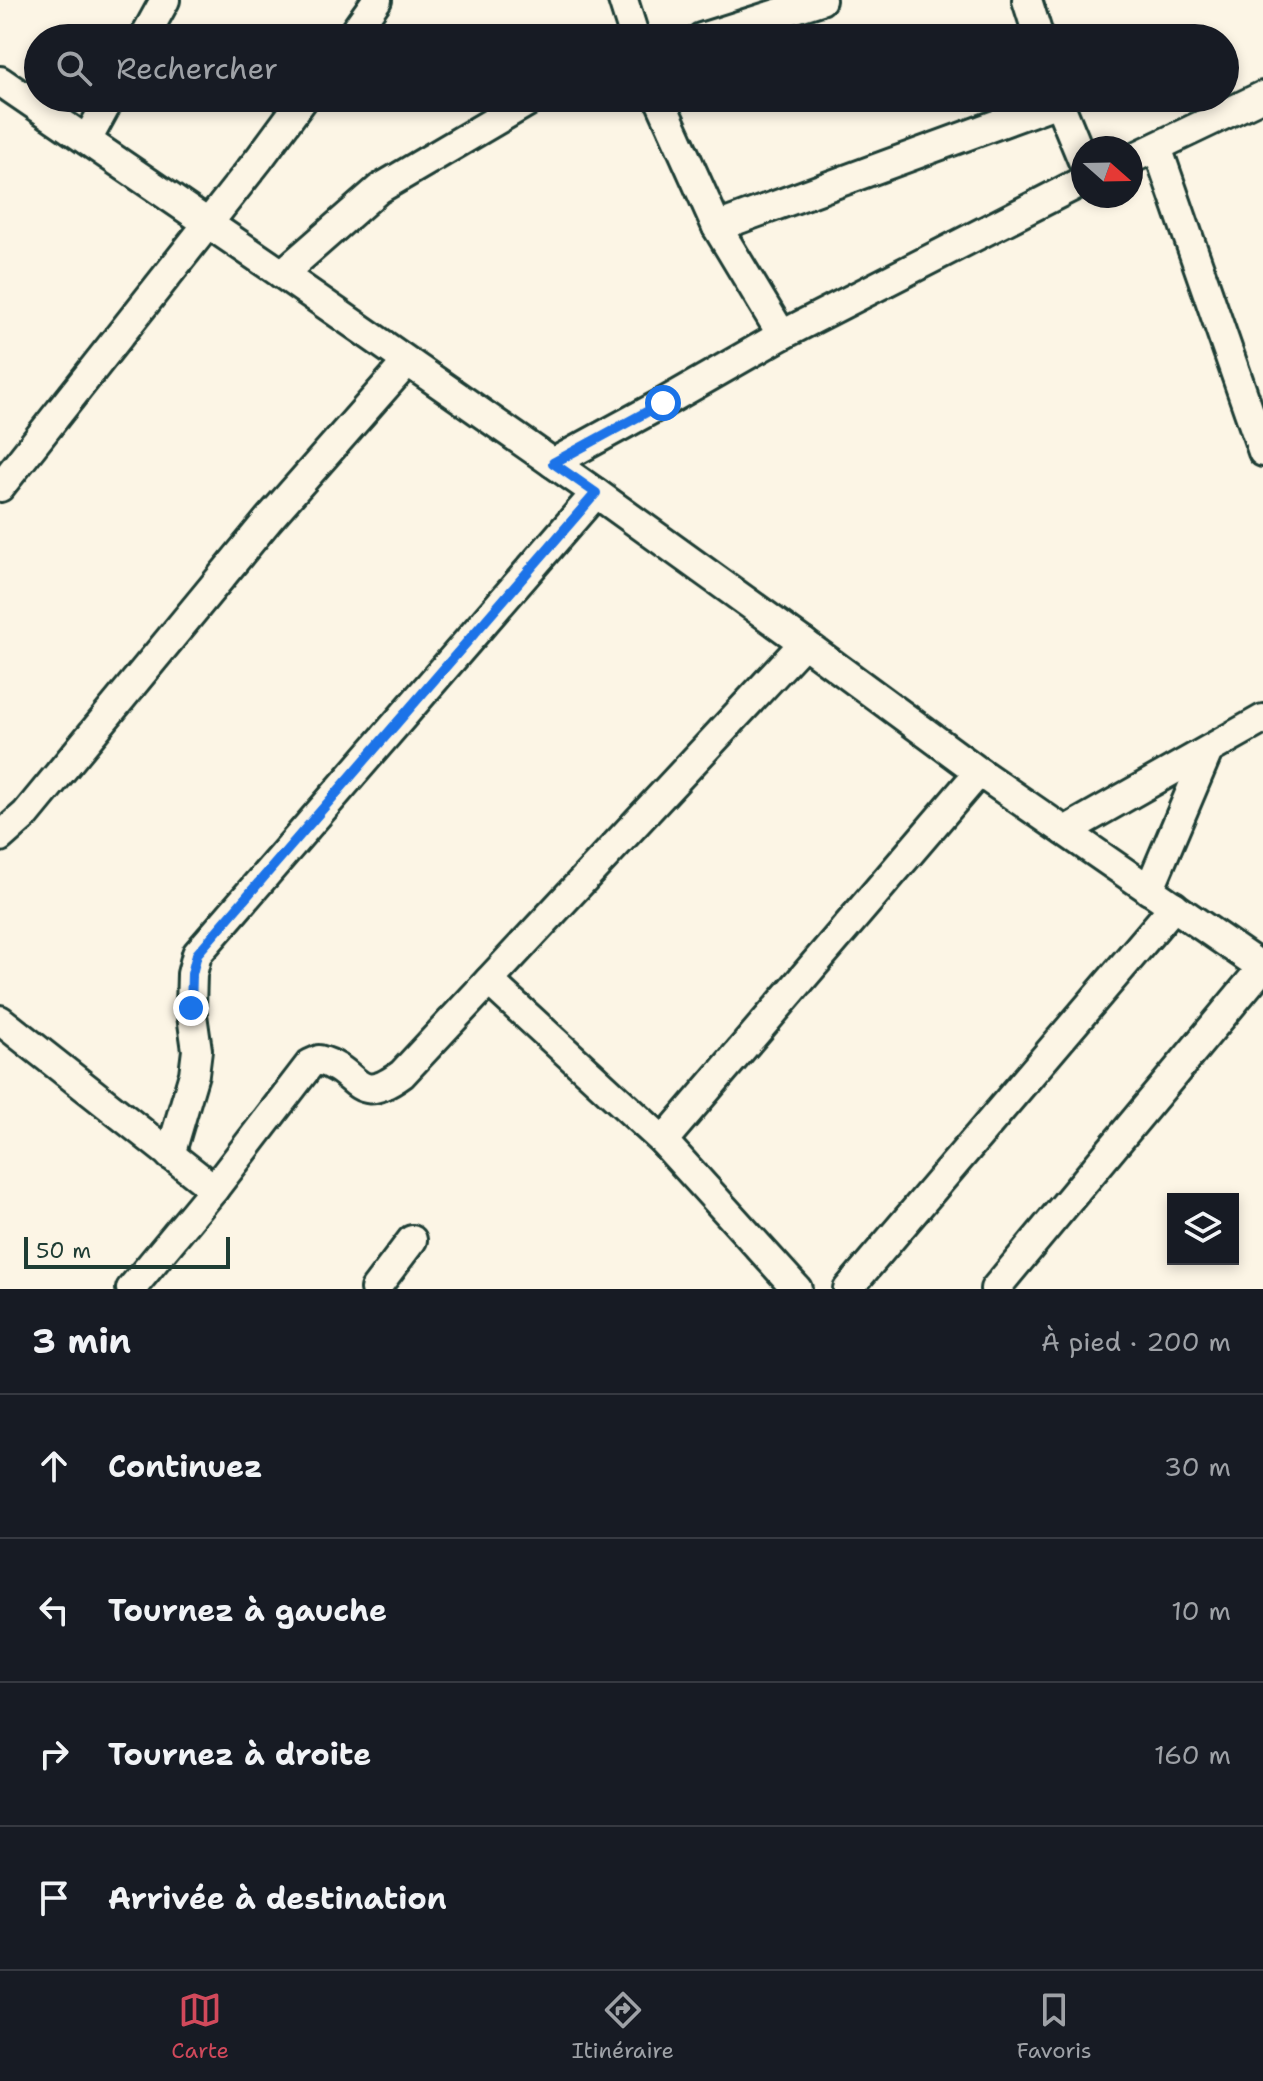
<!DOCTYPE html>
<html lang="fr">
<meta charset="utf-8">
<style>
:root{--surface:#171b24;--page:#242831;--text:#f1f3f6;--muted:#9ea1a6;--line:#363941;--accent:#d1495b}
body{margin:0;font-family:"Shantell Sans",sans-serif;background:var(--page);color:var(--text)}
.controls{position:absolute;right:24px;bottom:24px;display:grid;overflow:hidden;border-radius:0px;box-shadow:0 4px 12px #0003}
.controls button{width:72px;height:72px;display:grid;place-items:center;padding:0;border:0;border-bottom:2px solid var(--line);background:var(--surface);color:var(--text);font:40px sans-serif}
.compass{position:absolute;left:1071px;top:136px;width:72px;height:72px;border-radius:50%;background:var(--surface);box-shadow:0 4px 12px #0003;rotate:110deg}
.scale{position:absolute;left:24px;bottom:20px;width:206px;box-sizing:border-box;padding-left:8px;border:4px solid #1f3d34;border-top:0;font-size:22px;line-height:28px;white-space:nowrap;color:#1f3d34;-webkit-text-stroke:6px #fcf5e5;paint-order:stroke}
.stop{position:absolute;width:24px;height:24px;margin:-18px;border:6px solid #1a73e8;border-radius:50%;background:#fff}
.stop.end{background:#1a73e8;border-color:#fff;box-shadow:0 2px 8px #0008}
.list{margin:0;padding:0;list-style:none}
h2{display:flex;justify-content:space-between;align-items:center;height:104px;margin:0;padding:0 32px;font-size:34px}
h2 small{font-size:26px;font-weight:400;color:var(--muted)}
.list li{display:grid;grid-template-columns:52px 1fr auto;gap:24px;align-items:center;box-sizing:border-box;height:144px;padding:0 32px;border-top:2px solid var(--line)}
.list b{display:block;font-size:30px;white-space:nowrap}
.list em{font-size:26px;font-style:normal;color:var(--muted)}
.icon{flex:none;width:44px;height:44px;fill:none;stroke:currentColor;stroke-width:2;stroke-linecap:round;stroke-linejoin:round}
.map{position:relative;flex:none;width:1263px;height:1289px;overflow:hidden}
.search{position:absolute;background:var(--surface);box-shadow:0 4px 12px #0003;left:24px;right:24px;top:24px;height:88px;display:flex;align-items:center;gap:20px;box-sizing:border-box;padding:0 28px;border-radius:44px;color:var(--muted);font-size:30px}
.sheet{height:680px;background:var(--surface)}
nav{display:flex;justify-content:space-around;align-items:center;box-sizing:border-box;height:112px;border-top:2px solid var(--line);background:var(--surface);font-size:22px;color:var(--muted)}
nav a{display:grid;justify-items:center;gap:4px}
nav .on{color:var(--accent)}
.map>svg:first-child{display:block}
</style>
<div class="map">
<svg width="1263" height="1289" viewBox="0 0 1263 1289">
<rect width="100%" height="100%" fill="#fcf5e5"/>
<filter id="ink" filterUnits="userSpaceOnUse"><feTurbulence type="fractalNoise" baseFrequency=".0125" numOctaves="2"/><feDisplacementMap in="SourceGraphic" scale="16" xChannelSelector="R" yChannelSelector="G"/><feConvolveMatrix kernelMatrix="1 2 1 2 8 2 1 2 1" color-interpolation-filters="sRGB"/></filter>
<g filter="url(#ink)">
<g fill="none" stroke-linecap="round" stroke-linejoin="round">
<g stroke="#1f3d34" stroke-width="34">
<g id="minor">
<polyline points="623,0 635,38"/>
<polyline points="1027,0 1039,38"/>
<polyline points="144,38 165,0"/>
<polyline points="350,38 377,0"/>
<polyline points="701,38 821,0"/>
<polyline points="0,81 282,274 596,493 804,643 979,772 1263,968"/>
<polyline points="659,98 717,227 782,335"/>
<polyline points="1057,98 1083,161"/>
<polyline points="87,140 110,98"/>
<polyline points="1157,147 1263,452"/>
<polyline points="1131,159 1263,96"/>
<polyline points="717,227 1058,102"/>
<polyline points="282,274 379,189 534,98"/>
<polyline points="553,463 663,403 782,335 1083,181"/>
<polyline points="0,487 259,159 304,98"/>
<polyline points="1065,831 1263,719"/>
<polyline points="0,837 26,814 268,520 407,362"/>
<polyline points="1149,890 1208,751"/>
<polyline points="489,981 663,1141 797,1289"/>
<polyline points="0,1020 214,1189"/>
<polyline points="663,1141 979,772"/>
<polyline points="170,1155 194,1074 197,1050 191,1008 192,974 197,954 596,493"/>
<path d="M 131,1289 L 214,1189 L 310,1064 L 319,1060 C 361,1071 354,1109 402,1074 L 804,643"/>
<polyline points="375,1289 412,1240"/>
<polyline points="848,1289 1174,906"/>
<polyline points="995,1289 1262,968"/>
</g>
</g>
<use href="#minor" stroke="#fcf5e5" stroke-width="28"/>
</g>
</g>
<g fill="none" stroke-linecap="round" stroke-linejoin="round" filter="url(#ink)">
<polyline stroke="#1a73e8" stroke-width="10" points="191,1008 192,974 197,954 596,493 553,463 663,403"/>
</g>
</svg>
<div class="controls">
<button><svg class="icon" aria-label="layers" viewBox="0 0 24 24"><path d="M12 4l9 5-9 5-9-5zM3 14l9 5 9-5"/></svg></button>
</div>
<svg class="compass" viewBox="-18 -18 36 36"><path d="M0-13l5 13h-10z" fill="#e53935"/><path d="M0 13l5-13h-10z" fill="#9ea1a6"/></svg>
<div class="scale">50 m</div>
<div class="stop" style="left:663px;top:403px"></div>
<div class="stop end" style="left:191px;top:1008px"></div>
<div class="search"><svg class="icon" aria-label="search" viewBox="0 0 24 24"><circle cx="10" cy="10" r="6"/><path d="M15 15l6 6"/></svg>Rechercher</div>
</div>
<section class="sheet">
<h2>3 min<small>À pied · 200 m</small></h2>
<ul class="list">
<li><svg class="icon" aria-label="ahead" viewBox="0 0 24 24"><path d="M12 20V5M6 11l6-6 6 6"/></svg><div><b>Continuez</b></div><em>30 m</em></li>
<li><svg class="icon" aria-label="left" viewBox="0 0 24 24"><path d="M17 20v-9H6M10 6l-5 5 5 5"/></svg><div><b>Tournez à gauche</b></div><em>10 m</em></li>
<li><svg class="icon" aria-label="right" viewBox="0 0 24 24"><path d="M7 20v-9h11M14 6l5 5-5 5"/></svg><div><b>Tournez à droite</b></div><em>160 m</em></li>
<li><svg class="icon" aria-label="arrive" viewBox="0 0 24 24"><path d="M6 21V4h12l-3 4 3 4H6"/></svg><div><b>Arrivée à destination</b></div></li>
</ul>
</section>
<nav>
<a class="on"><svg class="icon" aria-label="map" viewBox="0 0 24 24"><path d="M3 6l6-2 6 2 6-2v14l-6 2-6-2-6 2zM9 4v14M15 6v14"/></svg>Carte</a>
<a><svg class="icon" aria-label="directions" viewBox="0 0 24 24"><path d="M12 3l9 9-9 9-9-9zM9 14v-3h6M13 9l2 2-2 2"/></svg>Itinéraire</a>
<a><svg class="icon" aria-label="saved" viewBox="0 0 24 24"><path d="M7 4h10v16l-5-4-5 4z"/></svg>Favoris</a>
</nav>
